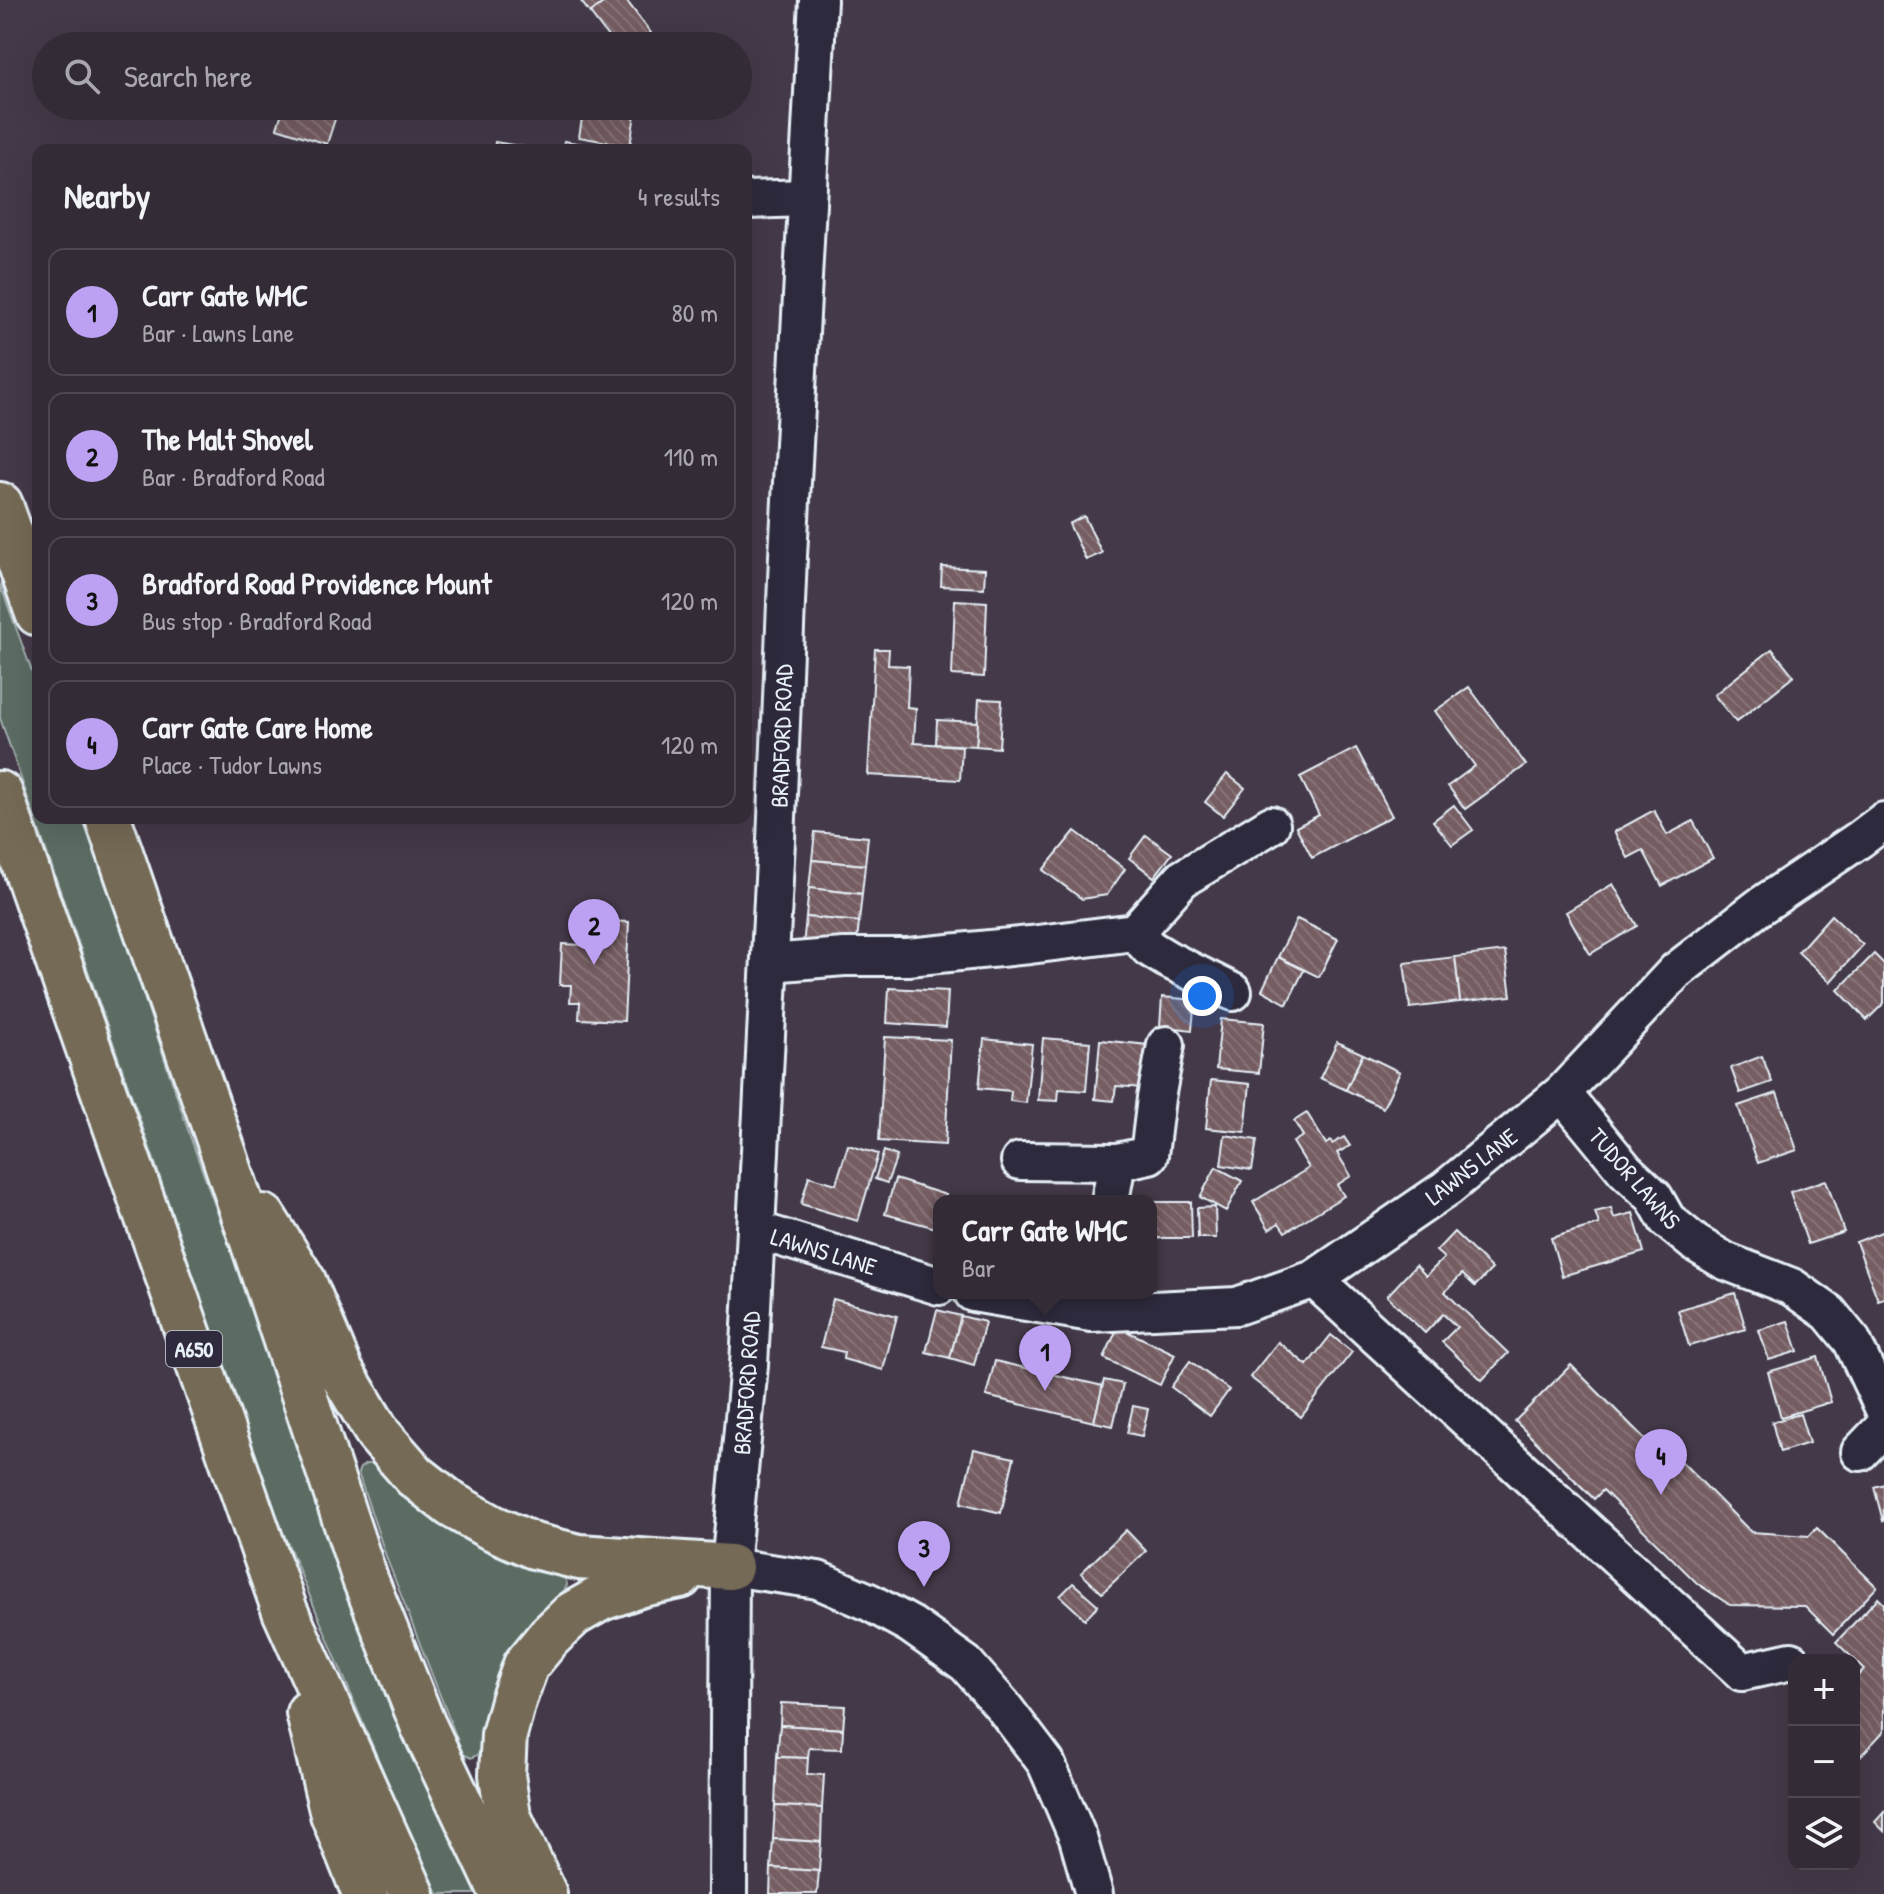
<!DOCTYPE html>
<meta charset="utf-8">
<style>
:root{--surface:#332b36;--page:#3e3742;--text:#f1f3f6;--muted:#a9a7ad;--line:#4e4751;--accent:#bca0f2}
body{margin:0;font-family:"Patrick Hand",sans-serif;background:var(--page);color:var(--text)}
.controls{position:absolute;right:24px;bottom:24px;display:grid;overflow:hidden;border-radius:16px;box-shadow:0 8px 32px #0002}
.controls button{width:72px;height:72px;display:grid;place-items:center;padding:0;border:0;border-bottom:2px solid var(--line);background:var(--surface);color:var(--text);font:40px sans-serif}
.you{position:absolute;left:1202px;top:996px;width:28px;height:28px;margin:-20px;border:6px solid #fff;border-radius:50%;background:#1a73e8;box-shadow:0 0 0 12px #1a73e833}
.badge{display:grid;place-items:center;width:52px;height:52px;border-radius:50%;background:var(--accent);color:#111;font-size:26px;font-weight:700}
.pin{position:absolute;translate:-50% -66px;filter:drop-shadow(0 2px 4px #0008)}
.pin::after{content:'';position:absolute;top:42px;width:28px;height:24px;background:inherit;clip-path:polygon(0 0,100% 0,50% 100%)}
.popup{position:absolute;left:933px;top:1195px;width:224px;height:104px;box-sizing:border-box;display:grid;place-content:center;border-radius:16px;background:var(--surface);filter:drop-shadow(0 2px 6px #0005);font-size:26px;white-space:nowrap;color:var(--muted)}
.popup b{font-size:30px;color:var(--text)}
.popup::after{content:'';position:absolute;left:50%;top:100%;margin-left:-16px;border:16px solid transparent;border-top-color:var(--surface)}
.list{margin:0;padding:0;list-style:none}
h2{display:flex;justify-content:space-between;align-items:center;height:104px;margin:0;padding:0 32px;font-size:34px}
h2 small{font-size:26px;font-weight:400;color:var(--muted)}
.list li{display:grid;grid-template-columns:52px 1fr auto;gap:24px;align-items:center;box-sizing:border-box;height:128px;margin:0 16px 16px;padding:0 16px;border:2px solid var(--line);border-radius:16px}
.list b{display:block;font-size:30px;white-space:nowrap}
.list p{margin:0;font-size:26px;white-space:nowrap;color:var(--muted)}
.list em{font-size:26px;font-style:normal;color:var(--muted)}
.icon{flex:none;width:44px;height:44px;fill:none;stroke:currentColor;stroke-width:2;stroke-linecap:round;stroke-linejoin:round}
.map{position:relative;flex:none;width:1884px;height:1894px;overflow:hidden}
.search{position:absolute;background:var(--surface);box-shadow:0 8px 32px #0002;left:32px;top:32px;width:720px;height:88px;display:flex;align-items:center;gap:20px;box-sizing:border-box;padding:0 28px;border-radius:44px;color:var(--muted);font-size:30px}
.panel{position:absolute;background:var(--surface);box-shadow:0 8px 32px #0002;left:32px;top:144px;width:720px;height:680px;border-radius:16px}
.map>svg:first-child{display:block}
</style>
<div class="map">
<svg width="1884" height="1894" viewBox="0 0 1884 1894">
<defs>
<pattern id="building-back-hatch" width="6" height="6" patternUnits="userSpaceOnUse" patternTransform="scale(2)"><rect width="6" height="6" fill="#745d62"/><path d="M-1 5l2 2M0 0l6 6M5-1l2 2" fill="none" stroke="#887579"/></pattern>
</defs>
<rect width="100%" height="100%" fill="#443948"/>
<filter id="ink" filterUnits="userSpaceOnUse"><feTurbulence type="fractalNoise" baseFrequency=".0125" numOctaves="2"/><feDisplacementMap in="SourceGraphic" scale="16" xChannelSelector="R" yChannelSelector="G"/><feConvolveMatrix kernelMatrix="1 2 1 2 8 2 1 2 1" color-interpolation-filters="sRGB"/></filter>
<g filter="url(#ink)">
<g fill="#5b6c64" stroke="#a2aeae" stroke-width="2">
<polygon points="0,584 38,688 38,818 85,818 190,1136 264,1343 479,1894 438,1894 417,1852 267,1494 153,1157 0,718"/>
<path d="M 366,1464 L 374,1464 C 426,1525 483,1558 560,1576 C 564,1579 567,1579 567,1585 C 566,1593 538,1612 532,1620 C 520,1637 507,1654 498,1673 C 487,1697 486,1727 483,1752 L 471,1758 L 463,1754 L 388,1562 L 358,1473 L 360,1468 Z"/>
</g>
<g fill="url(#building-back-hatch)" stroke="#e8f1f8" stroke-width="2">
<polygon points="580,0 607,0 590,13"/>
<polygon points="607,0 626,0 651,33 634,46 615,46 590,13"/>
<polygon points="658,37 689,39 689,46 658,46"/>
<polygon points="284,106 303,106 336,116 327,144 277,128"/>
<polygon points="584,106 635,114 630,146 579,137"/>
<polygon points="564,141 591,145 590,150 563,150"/>
<polygon points="495,142 544,150 494,150"/>
<polygon points="1084,516 1102,553 1086,560 1069,524"/>
<polygon points="942,567 985,569 984,588 941,586"/>
<polygon points="955,600 987,602 984,677 952,675"/>
<polygon points="875,649 889,649 888,665 909,666 907,707 916,708 914,743 962,746 960,780 868,775"/>
<polygon points="1772,649 1794,676 1736,722 1714,695"/>
<polygon points="1469,687 1526,765 1465,809 1448,786 1475,766 1435,711"/>
<polygon points="979,699 1002,700 999,748 976,746"/>
<polygon points="937,720 978,722 976,746 936,744"/>
<polygon points="1356,748 1392,816 1312,858 1296,827 1319,815 1300,777"/>
<polygon points="1227,774 1245,788 1223,816 1205,802"/>
<polygon points="1454,805 1473,830 1452,845 1433,821"/>
<polygon points="1654,810 1667,835 1693,821 1713,858 1662,886 1643,850 1628,858 1614,832"/>
<polygon points="1075,831 1125,869 1107,895 1082,899 1043,870"/>
<polygon points="815,832 868,837 865,865 812,860"/>
<polygon points="1146,835 1172,854 1154,877 1129,858"/>
<polygon points="812,860 865,865 862,894 809,888"/>
<polygon points="1613,884 1637,926 1590,954 1566,912"/>
<polygon points="809,888 862,894 859,922 806,917"/>
<polygon points="1831,915 1863,945 1830,982 1798,952"/>
<polygon points="806,917 859,922 856,951 803,946"/>
<polygon points="1297,919 1338,939 1319,977 1278,957"/>
<polygon points="585,920 629,922 624,1021 579,1019 580,1002 570,1002 571,985 560,985 562,944 584,945"/>
<polygon points="1505,951 1511,996 1460,1002 1455,957"/>
<polygon points="1874,954 1884,964 1884,1003 1867,1020 1838,990"/>
<polygon points="1278,957 1304,970 1287,1004 1262,990"/>
<polygon points="1455,957 1460,1002 1410,1008 1404,963"/>
<polygon points="889,988 948,991 946,1027 887,1023"/>
<polygon points="1162,997 1195,1000 1192,1030 1160,1026"/>
<polygon points="1221,1019 1264,1023 1259,1073 1216,1069"/>
<polygon points="885,1037 951,1040 945,1145 879,1141"/>
<polygon points="1043,1038 1090,1042 1086,1091 1059,1089 1058,1101 1038,1100"/>
<polygon points="984,1039 1032,1044 1026,1103 1010,1101 1011,1091 979,1088"/>
<polygon points="1100,1040 1148,1045 1144,1088 1116,1086 1114,1101 1095,1099"/>
<polygon points="1337,1042 1363,1054 1346,1090 1320,1078"/>
<polygon points="1363,1054 1400,1072 1383,1108 1346,1090"/>
<polygon points="1762,1056 1772,1082 1740,1093 1731,1068"/>
<polygon points="1211,1080 1250,1084 1245,1132 1206,1128"/>
<polygon points="1777,1093 1797,1150 1758,1163 1738,1106"/>
<polygon points="1307,1113 1326,1144 1331,1141 1332,1144 1344,1137 1350,1146 1337,1153 1351,1176 1337,1185 1344,1196 1285,1232 1279,1223 1269,1229 1253,1202 1309,1168 1293,1142 1303,1136 1294,1121"/>
<polygon points="1225,1135 1257,1140 1252,1170 1221,1165"/>
<polygon points="848,1145 878,1154 858,1221 801,1204 809,1176 836,1184"/>
<polygon points="884,1151 897,1156 887,1183 875,1179"/>
<polygon points="1216,1167 1242,1181 1226,1211 1200,1197"/>
<polygon points="895,1179 946,1195 945,1201 939,1201 939,1220 936,1228 885,1214"/>
<polygon points="1826,1180 1844,1232 1808,1244 1790,1192"/>
<polygon points="1151,1202 1191,1202 1192,1238 1151,1238"/>
<polygon points="1215,1207 1216,1238 1198,1238 1197,1208"/>
<polygon points="1611,1208 1614,1218 1633,1213 1644,1252 1562,1276 1551,1238 1599,1224 1595,1212"/>
<polygon points="1884,1231 1884,1298 1878,1300 1856,1242"/>
<polygon points="1454,1232 1492,1269 1475,1286 1462,1274 1445,1292 1508,1353 1482,1380 1442,1342 1457,1327 1443,1314 1425,1333 1387,1296 1416,1265 1426,1276 1444,1258 1436,1251"/>
<polygon points="1735,1293 1746,1329 1689,1346 1678,1310"/>
<polygon points="833,1299 897,1316 883,1370 843,1359 844,1352 821,1347"/>
<polygon points="937,1310 961,1316 950,1358 926,1352"/>
<polygon points="961,1316 985,1322 974,1365 950,1358"/>
<polygon points="1788,1321 1798,1351 1769,1360 1759,1330"/>
<polygon points="1118,1327 1175,1354 1160,1385 1104,1358"/>
<polygon points="1331,1335 1352,1352 1301,1417 1250,1377 1278,1342 1307,1365"/>
<polygon points="1818,1357 1831,1402 1781,1417 1768,1372"/>
<polygon points="995,1361 1103,1386 1094,1422 986,1396"/>
<polygon points="1190,1361 1229,1390 1210,1416 1171,1387"/>
<polygon points="1571,1365 1649,1443 1641,1450 1661,1471 1676,1456 1751,1532 1809,1536 1817,1528 1877,1587 1833,1634 1805,1606 1730,1605 1698,1584 1603,1490 1594,1499 1515,1421"/>
<polygon points="1104,1380 1123,1384 1113,1426 1094,1422"/>
<polygon points="1133,1406 1148,1409 1142,1436 1127,1433"/>
<polygon points="1800,1414 1809,1443 1780,1452 1772,1422"/>
<polygon points="974,1449 1014,1458 1001,1513 961,1503"/>
<polygon points="1884,1484 1884,1520 1883,1521 1874,1487"/>
<polygon points="1126,1530 1146,1551 1102,1593 1081,1573"/>
<polygon points="1073,1583 1098,1605 1085,1619 1060,1596"/>
<polygon points="1878,1598 1884,1604 1884,1731 1854,1763 1854,1680 1864,1669 1836,1642"/>
<polygon points="781,1703 845,1706 843,1729 780,1725"/>
<polygon points="780,1725 843,1729 842,1749 809,1748 808,1758 777,1757"/>
<polygon points="777,1757 808,1758 807,1774 824,1775 822,1808 775,1806"/>
<polygon points="775,1806 822,1808 821,1842 773,1839"/>
<polygon points="1884,1812 1884,1831 1875,1822"/>
<polygon points="773,1839 821,1842 819,1871 771,1868"/>
<polygon points="771,1868 819,1871 817,1894 770,1894"/>
</g>
<g fill="none" stroke-linecap="round" stroke-linejoin="round">
<g stroke="#e8f1f8" stroke-width="42">
<g id="minor">
<polyline points="746,200 807,198"/>
<polyline points="1135,932 1149,948 1167,959 1233,992"/>
<polyline points="770,963 844,957 908,957 1030,945 1135,932 1182,879 1271,825"/>
<polyline points="1562,1093 1625,1170 1654,1197 1667,1220 1695,1243 1725,1261 1792,1287 1829,1313 1852,1341 1884,1409"/>
<polyline points="1020,1161 1117,1162 1149,1155 1156,1098 1166,1045"/>
<polyline points="1110,1201 1117,1162"/>
<polyline points="756,1230 939,1286"/>
<polyline points="1314,1279 1742,1672 1791,1661"/>
<polyline points="973,1293 1091,1313 1237,1306 1314,1279 1447,1188 1562,1093 1676,971 1759,907 1860,839 1884,821"/>
<polyline points="1860,1452 1884,1427"/>
<polyline points="730,1567 818,1580 869,1602 911,1625 966,1664 1002,1705 1046,1763 1078,1838 1094,1894"/>
<polyline points="728,1894 730,1567 749,1365 776,841 788,556 818,0"/>
</g>
</g>
<g stroke="#e8f1f8" stroke-width="50">
<g id="highway">
<polyline points="0,505 38,613"/>
<polyline points="0,794 285,1611 412,1894"/>
<polyline points="108,818 224,1154 365,1579 423,1725 503,1894"/>
<polyline points="263,1217 303,1281 341,1372 379,1435 415,1476 452,1505 491,1527 534,1546 579,1557 730,1567"/>
<polyline points="309,1713 333,1814 365,1894"/>
<polyline points="544,1894 508,1816 502,1775 504,1735 513,1701 526,1665 549,1637 573,1614 601,1598 642,1584 680,1576"/>
</g>
</g>
<use href="#minor" stroke="#2f2a3d" stroke-width="36"/>
<use href="#highway" stroke="#746b55" stroke-width="44"/>
</g>
</g>
<g text-anchor="middle" dominant-baseline="central" stroke-width="6" stroke-linejoin="round" paint-order="stroke">
<rect fill="#2f2a3d" stroke="#b0b5c0" stroke-width="2" x="166" y="1331" width="56" height="36" rx="6"/>
<g font-size="22" font-weight="bold" fill="#e8f1f8">
<text x="194" y="1349">A650</text>
</g>
<g font-size="24" fill="#e8f1f8" stroke="#2f2a3d">
<text transform="translate(781 736) rotate(-88)">BRADFORD ROAD</text>
<text transform="translate(1471 1166) rotate(-38)">LAWNS LANE</text>
<text transform="translate(1635 1178) rotate(49)">TUDOR LAWNS</text>
<text transform="translate(824 1251) rotate(17)">LAWNS LANE</text>
<text transform="translate(746 1383) rotate(-86)">BRADFORD ROAD</text>
</g>
</g>
</svg>
<div class="controls">
<button>+</button>
<button>−</button>
<button><svg class="icon" aria-label="layers" viewBox="0 0 24 24"><path d="M12 4l9 5-9 5-9-5zM3 14l9 5 9-5"/></svg></button>
</div>
<div class="you"></div>
<div class="pin badge" style="left:1045px;top:1391px">1</div>
<div class="popup"><b>Carr Gate WMC</b>Bar</div>
<div class="pin badge" style="left:594px;top:965px">2</div>
<div class="pin badge" style="left:924px;top:1587px">3</div>
<div class="pin badge" style="left:1661px;top:1495px">4</div>
<div class="search"><svg class="icon" aria-label="search" viewBox="0 0 24 24"><circle cx="10" cy="10" r="6"/><path d="M15 15l6 6"/></svg>Search here</div>
<section class="panel">
<h2>Nearby<small>4 results</small></h2>
<ul class="list">
<li><span class="badge">1</span><div><b>Carr Gate WMC</b><p>Bar · Lawns Lane</p></div><em>80 m</em></li>
<li><span class="badge">2</span><div><b>The Malt Shovel</b><p>Bar · Bradford Road</p></div><em>110 m</em></li>
<li><span class="badge">3</span><div><b>Bradford Road Providence Mount</b><p>Bus stop · Bradford Road</p></div><em>120 m</em></li>
<li><span class="badge">4</span><div><b>Carr Gate Care Home</b><p>Place · Tudor Lawns</p></div><em>120 m</em></li>
</ul>
</section>
</div>
